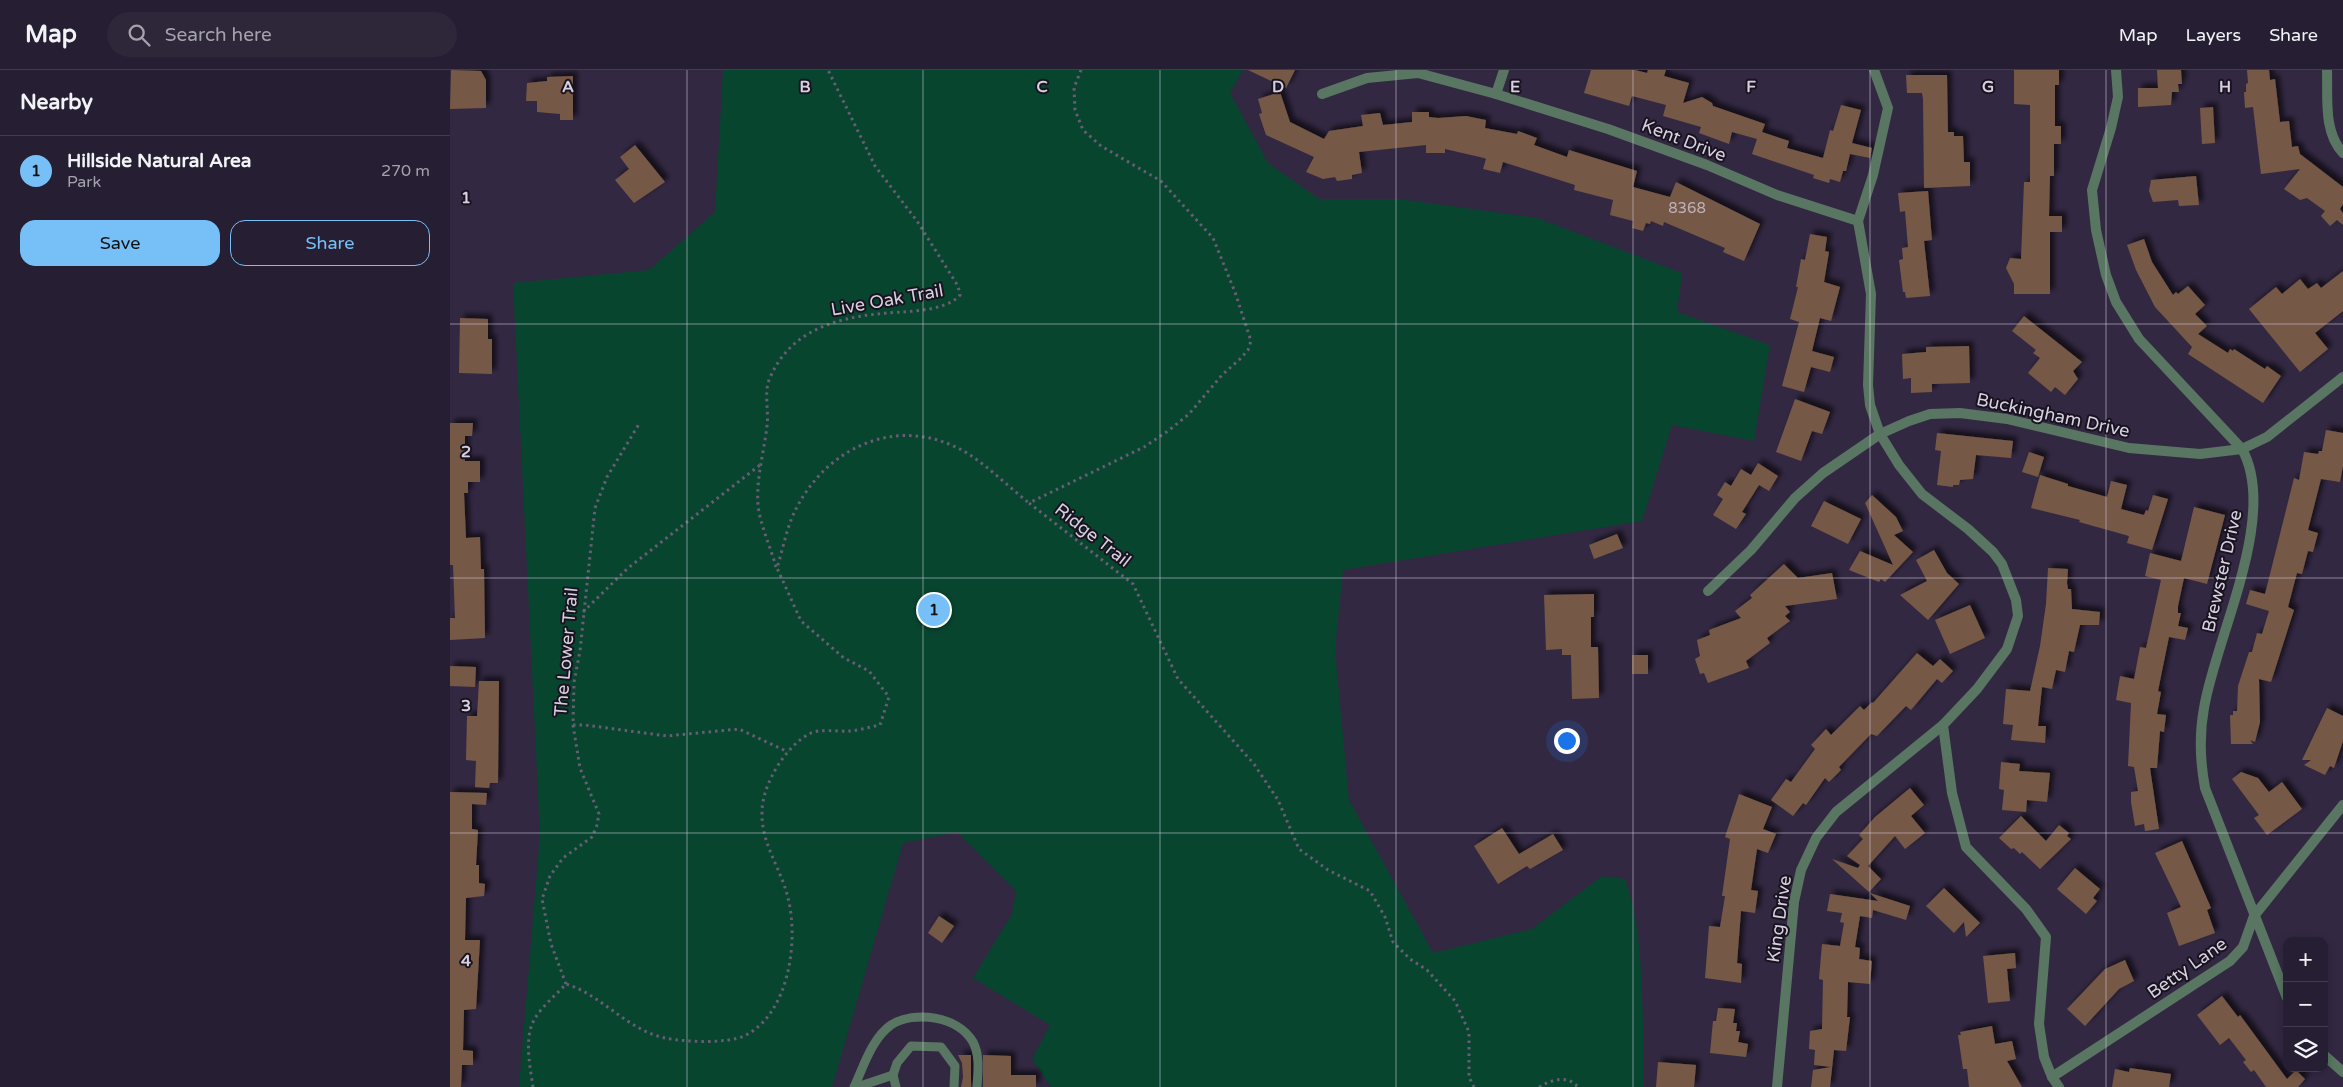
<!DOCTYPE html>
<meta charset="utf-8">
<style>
:root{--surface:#261e32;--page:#2e273a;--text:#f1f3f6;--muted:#a4a2ac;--line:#423c4d;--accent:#77c0f7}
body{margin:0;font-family:"Varela Round",sans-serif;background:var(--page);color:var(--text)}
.controls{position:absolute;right:15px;bottom:15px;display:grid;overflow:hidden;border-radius:10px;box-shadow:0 2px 8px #0003}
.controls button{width:45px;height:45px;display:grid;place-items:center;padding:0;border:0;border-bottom:1px solid var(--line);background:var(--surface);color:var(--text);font:25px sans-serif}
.you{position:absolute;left:1116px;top:670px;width:18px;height:18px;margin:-12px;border:4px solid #fff;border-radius:50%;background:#1a73e8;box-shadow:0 0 0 8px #1a73e833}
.badge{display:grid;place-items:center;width:32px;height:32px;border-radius:50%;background:var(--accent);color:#111;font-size:16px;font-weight:700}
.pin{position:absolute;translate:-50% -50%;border:2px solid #fff;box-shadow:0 1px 5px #0006}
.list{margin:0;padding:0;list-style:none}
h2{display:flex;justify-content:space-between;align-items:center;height:65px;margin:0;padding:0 20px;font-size:21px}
h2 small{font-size:16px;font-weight:400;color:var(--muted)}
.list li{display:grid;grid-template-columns:32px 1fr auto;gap:15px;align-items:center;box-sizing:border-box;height:70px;padding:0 20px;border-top:1px solid var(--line)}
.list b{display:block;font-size:19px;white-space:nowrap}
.list p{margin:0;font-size:16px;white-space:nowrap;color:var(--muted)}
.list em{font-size:16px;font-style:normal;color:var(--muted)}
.actions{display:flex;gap:10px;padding:15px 20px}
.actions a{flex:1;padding:11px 0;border:1px solid var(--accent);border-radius:15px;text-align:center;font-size:18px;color:var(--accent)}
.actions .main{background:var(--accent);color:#111}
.icon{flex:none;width:28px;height:28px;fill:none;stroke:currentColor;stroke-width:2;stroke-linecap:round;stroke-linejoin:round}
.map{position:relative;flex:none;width:1893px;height:1017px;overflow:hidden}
header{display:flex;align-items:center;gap:30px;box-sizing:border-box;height:70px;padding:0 25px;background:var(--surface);border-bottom:1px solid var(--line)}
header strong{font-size:24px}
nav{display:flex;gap:28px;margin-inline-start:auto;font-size:18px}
.search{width:350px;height:45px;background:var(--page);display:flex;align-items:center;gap:12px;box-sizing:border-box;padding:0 18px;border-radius:28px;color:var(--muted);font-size:19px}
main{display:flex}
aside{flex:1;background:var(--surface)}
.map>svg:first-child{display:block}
</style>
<header>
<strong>Map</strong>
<div class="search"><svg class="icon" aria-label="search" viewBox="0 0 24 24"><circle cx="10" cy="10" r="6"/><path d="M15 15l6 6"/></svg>Search here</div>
<nav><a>Map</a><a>Layers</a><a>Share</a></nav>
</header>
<main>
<aside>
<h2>Nearby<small></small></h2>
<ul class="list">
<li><span class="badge">1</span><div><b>Hillside Natural Area</b><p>Park</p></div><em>270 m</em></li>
</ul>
<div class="actions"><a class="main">Save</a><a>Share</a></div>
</aside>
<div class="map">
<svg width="1893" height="1017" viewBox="0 0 1893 1017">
<defs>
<filter id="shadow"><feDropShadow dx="4.5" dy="-4.5" stdDeviation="2.5" flood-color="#0009"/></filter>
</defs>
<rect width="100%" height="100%" fill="#332842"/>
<path fill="#08452f" d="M 273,0 L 793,0 L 780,23 L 818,93 L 869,129 L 950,129 L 1087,148 L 1232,203 L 1227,242 L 1320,275 L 1304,371 L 1222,355 L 1192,451 L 893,500 L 885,580 L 899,730 L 983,883 L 1082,859 L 1152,806 L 1175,809 C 1196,865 1192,955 1194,1017 L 601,1017 L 582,989 L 600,955 L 523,908 L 562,844 L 566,821 L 507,762 L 453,773 L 382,1017 L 69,1017 L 90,764 L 63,213 L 199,200 L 265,142 Z"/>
<g fill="#765846" filter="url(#shadow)">
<polygon points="1,0 31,1 36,10 36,38 0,39"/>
<polygon points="798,0 845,0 836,18"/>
<polygon points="1141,0 1185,0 1197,3 1198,0 1216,0 1214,6 1239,13 1233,33 1252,27 1262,33 1263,36 1315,54 1312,62 1339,71 1337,78 1373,88 1380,60 1383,61 1391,35 1411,40 1402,73 1422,78 1420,88 1400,84 1396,101 1393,101 1390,112 1380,109 1379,113 1363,108 1364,105 1302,84 1307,69 1282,62 1279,74 1249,63 1251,57 1213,46 1216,35 1182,26 1179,36 1134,23"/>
<polygon points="1564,0 1609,0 1609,15 1605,15 1605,56 1611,56 1611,74 1604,74 1604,106 1600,106 1599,146 1612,146 1612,162 1600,162 1600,224 1564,224 1564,214 1556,198 1560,188 1571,189 1574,112 1580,112 1580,35 1564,34"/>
<polygon points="1707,0 1731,0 1732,14 1728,14 1729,22 1722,22 1721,35 1688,37 1688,18 1708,18"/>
<polygon points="1797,0 1819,0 1820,10 1825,9 1830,52 1839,51 1842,77 1848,76 1850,84 1893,117 1893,134 1890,139 1893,143 1893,155 1887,150 1880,156 1871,146 1875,141 1857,128 1850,130 1834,119 1850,99 1811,104 1803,37 1795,38 1794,22 1796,22 1796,14 1798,13"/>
<polygon points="1456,5 1497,5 1498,62 1504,62 1504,66 1513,66 1514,92 1520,92 1520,116 1474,118 1473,29 1472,23 1457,23"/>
<polygon points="123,6 123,50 110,50 110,44 87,42 87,31 76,31 77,13 97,11 97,7"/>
<polygon points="830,22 840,52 874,69 879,61 913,56 911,45 930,43 933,55 962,52 962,42 979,42 979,47 988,48 1016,46 1036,50 1035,58 1067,64 1068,61 1087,68 1084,75 1117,87 1119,80 1187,101 1183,117 1220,127 1226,112 1310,154 1294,191 1273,182 1275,178 1214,152 1213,156 1201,151 1200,154 1196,153 1193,161 1182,158 1183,151 1160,145 1163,130 1124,120 1125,115 1053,92 1050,103 1033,99 1036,89 1034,88 995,79 995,83 976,83 976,75 909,82 912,103 902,105 902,109 887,111 885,107 873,109 856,102 864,87 816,65 809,44 812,43 808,29"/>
<polygon points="1763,37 1765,73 1752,74 1750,38"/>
<polygon points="185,75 215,112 184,133 165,110 179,99 170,87"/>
<polygon points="1746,106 1749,135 1729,136 1728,130 1703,132 1699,121 1701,110"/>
<polygon points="1478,121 1482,170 1474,171 1480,226 1456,228 1455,222 1453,222 1449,190 1453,189 1452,178 1458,177 1455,141 1450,142 1448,123"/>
<polygon points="1360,164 1377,167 1375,181 1379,182 1374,212 1390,217 1381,251 1370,248 1362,281 1384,287 1380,302 1361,297 1354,322 1332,316 1349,252 1340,249 1348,217 1346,217 1351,189 1355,190"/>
<polygon points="1694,169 1702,192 1723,225 1726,222 1728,224 1738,216 1755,235 1745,244 1757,256 1748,264 1778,283 1780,279 1783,281 1784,279 1815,299 1817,296 1831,306 1813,333 1738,284 1742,277 1705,237 1686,200 1677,175"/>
<polygon points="1893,201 1893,241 1865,263 1878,279 1850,302 1799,239 1826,217 1832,224 1850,209 1858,219 1867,213 1871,218"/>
<polygon points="1574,246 1632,292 1623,301 1628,309 1615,325 1605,317 1601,322 1578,303 1590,288 1583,283 1586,280 1562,261"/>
<polygon points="10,248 38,249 38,269 42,269 42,304 9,303"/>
<polygon points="1519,276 1520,313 1482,314 1482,322 1461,323 1461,308 1453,309 1452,284 1476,282 1476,277"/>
<polygon points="1345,329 1380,342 1372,364 1362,361 1351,391 1326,382"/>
<polygon points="0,353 23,353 22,366 15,366 15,391 30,391 30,412 18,412 18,423 14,423 16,468 30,467 31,499 34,499 35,568 0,570 0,548 5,548 3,495 0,495"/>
<polygon points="1876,360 1893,363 1893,396 1890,412 1871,409 1858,460 1868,463 1863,482 1858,481 1852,504 1847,503 1838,537 1844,540 1821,612 1809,609 1810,652 1805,672 1800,670 1803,674 1781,674 1780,645 1783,645 1783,641 1787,641 1788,616 1799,582 1802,582 1807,563 1812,564 1819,541 1796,534 1800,520 1815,524 1844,408 1849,410 1854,382 1868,384 1869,381 1872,381"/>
<polygon points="1487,363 1563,371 1561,388 1526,385 1523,409 1510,410 1509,415 1503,415 1503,417 1487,415 1491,381 1485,380"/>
<polygon points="1579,382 1594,387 1588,407 1572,402"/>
<polygon points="1308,393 1328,406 1319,421 1309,415 1292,442 1296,444 1286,459 1263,445 1273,429 1267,425 1275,412 1281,416 1291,399 1301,405"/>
<polygon points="1590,405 1618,414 1618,416 1657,427 1661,411 1677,415 1671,439 1694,445 1696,440 1698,441 1703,425 1718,429 1702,480 1677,473 1679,466 1629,452 1630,450 1581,438"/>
<polygon points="1422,425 1446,447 1453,461 1444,465 1463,482 1435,512 1431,509 1429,512 1399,500 1410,481 1443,495 1415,433"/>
<polygon points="1374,431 1411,449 1398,474 1361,456"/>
<polygon points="1744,437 1775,445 1757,514 1734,508 1728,536 1728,543 1731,543 1728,556 1738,558 1735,570 1719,567 1708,621 1711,622 1707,644 1716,645 1714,662 1710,661 1707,698 1700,698 1709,759 1695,761 1694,754 1685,756 1681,732 1681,722 1688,721 1684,697 1678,696 1681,633 1666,630 1670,606 1684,609 1690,577 1696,578 1711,510 1695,506 1700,483 1731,491"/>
<polygon points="1167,464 1173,478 1144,489 1139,475"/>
<polygon points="1484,480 1497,503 1509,514 1478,550 1450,525 1477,511 1466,490"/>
<polygon points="1334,494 1348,508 1382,503 1387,529 1335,536 1340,542 1335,546 1340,551 1317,568 1320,573 1296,591 1299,598 1258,613 1254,603 1250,604 1245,589 1250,586 1247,570 1260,565 1259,560 1291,548 1285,541 1302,528 1300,525"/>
<polygon points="1598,498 1618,499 1617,513 1618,519 1621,519 1622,539 1650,542 1649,555 1630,555 1624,582 1619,581 1615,602 1606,600 1602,619 1592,617 1588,656 1596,656 1595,673 1561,670 1563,655 1553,654 1556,619 1580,621 1590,576 1596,534"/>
<polygon points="1144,524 1144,547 1141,547 1141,577 1148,577 1149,628 1122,629 1121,585 1112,585 1112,579 1096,580 1094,525"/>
<polygon points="1520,535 1535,568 1500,584 1485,550"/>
<polygon points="1467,583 1483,596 1490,589 1503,601 1492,613 1487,609 1461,640 1456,636 1427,666 1421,664 1389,697 1391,700 1379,712 1375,708 1356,735 1353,733 1343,746 1321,730 1336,709 1341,712 1365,679 1361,675 1376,659 1381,665 1410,636 1414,640 1422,632 1423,633"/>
<rect x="1182" y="585" width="16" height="19"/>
<polygon points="0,596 26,597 25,617 0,616"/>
<polygon points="29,611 49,611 48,713 40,713 39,718 25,717 26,691 16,690 17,646 27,646"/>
<polygon points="1877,638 1893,646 1893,671 1884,698 1880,696 1875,705 1854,695 1861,690 1852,690"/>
<polygon points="1551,692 1570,694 1569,701 1600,703 1597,732 1577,730 1576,742 1552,740 1554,720 1549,719"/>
<polygon points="1791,702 1808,708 1819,722 1832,712 1852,739 1817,765 1804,748 1809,745 1782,709"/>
<polygon points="1460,718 1474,735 1461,746 1475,763 1455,779 1445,766 1418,796 1431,809 1419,822 1382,789 1408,798 1410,795 1397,786 1413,769 1409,765 1425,747"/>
<polygon points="0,722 37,723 36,735 22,734 22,759 28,760 26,795 29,795 29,813 35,814 34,826 16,828 15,870 30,870 26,939 14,940 13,980 23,981 23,995 12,995 11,1017 0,1017"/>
<polygon points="1289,724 1322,737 1313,759 1326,764 1318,783 1307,779 1301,820 1308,821 1305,843 1291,841 1287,893 1292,894 1291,913 1255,908 1259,856 1270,857 1275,826 1272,826 1280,769 1275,767"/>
<polygon points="1571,746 1596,771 1609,755 1619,763 1617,766 1621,769 1590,799 1572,782 1570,784 1564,778 1561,779 1549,768"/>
<polygon points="1052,758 1069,784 1103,764 1113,780 1080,799 1077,796 1048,814 1024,776"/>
<polygon points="1732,771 1761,838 1757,840 1765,863 1729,876 1717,843 1731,837 1705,783"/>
<polygon points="1625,798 1650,819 1643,828 1647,831 1636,844 1607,819"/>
<polygon points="1494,818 1530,853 1516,867 1514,852 1504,863 1476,836"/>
<polygon points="1420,823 1460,836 1456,850 1423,840 1422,848 1410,846 1405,877 1410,878 1409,889 1422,891 1420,914 1398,912 1397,947 1400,947 1396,981 1384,980 1380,1017 1361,1017 1363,1000 1381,997 1364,995 1365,980 1359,979 1360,961 1372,959 1373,910 1369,909 1372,874 1390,876 1394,853 1390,852 1392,843 1377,841 1380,824 1428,831"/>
<polygon points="489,846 504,856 492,873 478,863"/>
<polygon points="1565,883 1566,898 1557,899 1560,931 1538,933 1533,886"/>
<polygon points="1675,890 1684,911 1669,919 1635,956 1617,939 1655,899"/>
<polygon points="1772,926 1788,947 1790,945 1837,1009 1846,1000 1855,1009 1848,1017 1816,1017 1804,1000 1801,1002 1793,992 1796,990 1779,968 1770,975 1747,945"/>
<polygon points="1268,938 1285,939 1283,953 1287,953 1286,961 1290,961 1288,972 1298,974 1296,987 1260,983 1263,951 1266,951"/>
<polygon points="1542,956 1545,974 1562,971 1566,989 1557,991 1572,1017 1519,1017 1517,999 1513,999 1508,965 1511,965 1510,962"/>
<polygon points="508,985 521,985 521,1017 511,1017 513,1007 512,993"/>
<polygon points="533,985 561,986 561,1005 586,1005 586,1017 533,1017"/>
<polygon points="1208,992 1246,995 1244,1017 1206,1017"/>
<polygon points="1680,998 1721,1004 1719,1017 1662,1017 1665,999 1679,1002"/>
</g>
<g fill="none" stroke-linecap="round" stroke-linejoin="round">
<g stroke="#675d74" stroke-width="3" stroke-dasharray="2.5 4" stroke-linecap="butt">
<polyline points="631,0 624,18 625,40 633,60 651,76 711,111 763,168 785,222 801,271 798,280 790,289 772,305 739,344 718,361 694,377 579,433 683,514 728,609 804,694 828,730 849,779 878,800 920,821 935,847 943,872 960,889 977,900 1005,931 1019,962 1019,1007 1024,1017"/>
<path d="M 326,497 C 321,478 310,455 308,435 C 306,409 314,382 317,356 C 319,342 314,323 319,310 C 338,263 381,249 427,244 C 450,241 495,243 510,225 L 508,216 L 467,151 L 425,96 L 378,0"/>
<polyline points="133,542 178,498 310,395"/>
<polyline points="123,655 135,655 217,666 289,659 338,682"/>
<polyline points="116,914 101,874 92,829 100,806 113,788 142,767 147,755 149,744 130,698 123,655 124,612 130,581 145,438 157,407 189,354"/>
<path d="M 83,1017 C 80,996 74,969 84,950 C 91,937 106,925 116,914 C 152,925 177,960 215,968 C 235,972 275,974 294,966 C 339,945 349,871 338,828 C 331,798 311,774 312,742 C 312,715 335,677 359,664 C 369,658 388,662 400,661 C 410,660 420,657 430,655 L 439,627 L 419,601 L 394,588 L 351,551 L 327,498 C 333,479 337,455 347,437 C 380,374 452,344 517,383 C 539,397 559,417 579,433"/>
<path d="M 1089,1017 C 1102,1010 1116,1004 1128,1017"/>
</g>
<g stroke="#587661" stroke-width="9">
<polyline points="443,1005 447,993 461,976 491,977 505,996 504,1017"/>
<polyline points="443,1005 446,1017"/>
<path d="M 404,1017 C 413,998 422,968 441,955 C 464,940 508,946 523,972 C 530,985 528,1002 527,1017"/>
<polyline points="407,1017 443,1005"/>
</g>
<g stroke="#587661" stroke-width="10">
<polyline points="1424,0 1438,38 1423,105 1408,151 1421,224 1418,315 1420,335 1430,364 1449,395 1472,424 1518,459 1543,482 1552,494 1566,530 1568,546 1557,579 1527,619 1493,655 1502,723 1516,777 1576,839 1596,867 1589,954 1594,987 1602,1007 1609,1017"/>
<path d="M 1666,0 L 1668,27 L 1661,58 L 1642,120 L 1646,160 L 1656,205 L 1666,232 L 1689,269 L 1792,379 C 1829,446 1766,566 1754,638 C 1749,665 1750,691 1755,718 L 1837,928"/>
<path d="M 1877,0 C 1878,27 1873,62 1893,83"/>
<polyline points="872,24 917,8 968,3 1046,24 1158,59 1257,95 1327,125 1408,151"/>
<polyline points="1046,24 1054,0"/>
<polyline points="1258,521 1301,480 1345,428 1373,403 1430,364 1459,351 1480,344 1510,343 1557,349 1679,378 1750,384 1792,379 1817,367 1893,307"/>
<polyline points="1874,985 1893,1002"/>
<polyline points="1602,1007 1780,891 1793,877 1804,846 1893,735"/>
<polyline points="1327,1017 1344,832 1351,800 1366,768 1386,742 1493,655"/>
</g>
</g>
<path fill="none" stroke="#d7d0e1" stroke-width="1" stroke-opacity="0.55" d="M 237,0 L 237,1017M 473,0 L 473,1017M 710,0 L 710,1017M 946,0 L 946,1017M 1183,0 L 1183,1017M 1420,0 L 1420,1017M 1656,0 L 1656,1017M 0,254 L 1893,254M 0,508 L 1893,508M 0,763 L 1893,763"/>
<g text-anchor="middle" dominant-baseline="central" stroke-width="4" stroke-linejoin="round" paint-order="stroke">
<g font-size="15" fill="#bfb2ba">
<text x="1237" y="138">8368</text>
</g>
<g font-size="18" fill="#d7d0e1" stroke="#18131f">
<text transform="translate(1234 70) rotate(21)">Kent Drive</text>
<text transform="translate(437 230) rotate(-10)">Live Oak Trail</text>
<text transform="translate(1603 345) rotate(12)">Buckingham Drive</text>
<text transform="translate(643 465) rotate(38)">Ridge Trail</text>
<text transform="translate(1772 501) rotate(-77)">Brewster Drive</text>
<text transform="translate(116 582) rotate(-85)">The Lower Trail</text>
<text transform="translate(1329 849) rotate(-82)">King Drive</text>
<text transform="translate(1737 898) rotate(-35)">Betty Lane</text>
</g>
</g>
<g font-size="16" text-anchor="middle" font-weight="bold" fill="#d7d0e1" stroke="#18131f" stroke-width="4" stroke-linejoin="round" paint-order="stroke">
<text x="118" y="22">A</text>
<text x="355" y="22">B</text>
<text x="592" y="22">C</text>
<text x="828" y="22">D</text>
<text x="1065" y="22">E</text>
<text x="1301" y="22">F</text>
<text x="1538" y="22">G</text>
<text x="1775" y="22">H</text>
<text x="16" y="133">1</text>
<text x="16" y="387">2</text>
<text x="16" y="641">3</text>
<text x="16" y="896">4</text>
</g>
</svg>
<div class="controls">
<button>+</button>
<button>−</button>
<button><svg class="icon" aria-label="layers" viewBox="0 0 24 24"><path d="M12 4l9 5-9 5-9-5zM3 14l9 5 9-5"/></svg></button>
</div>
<div class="you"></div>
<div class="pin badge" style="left:484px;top:540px">1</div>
</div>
</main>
